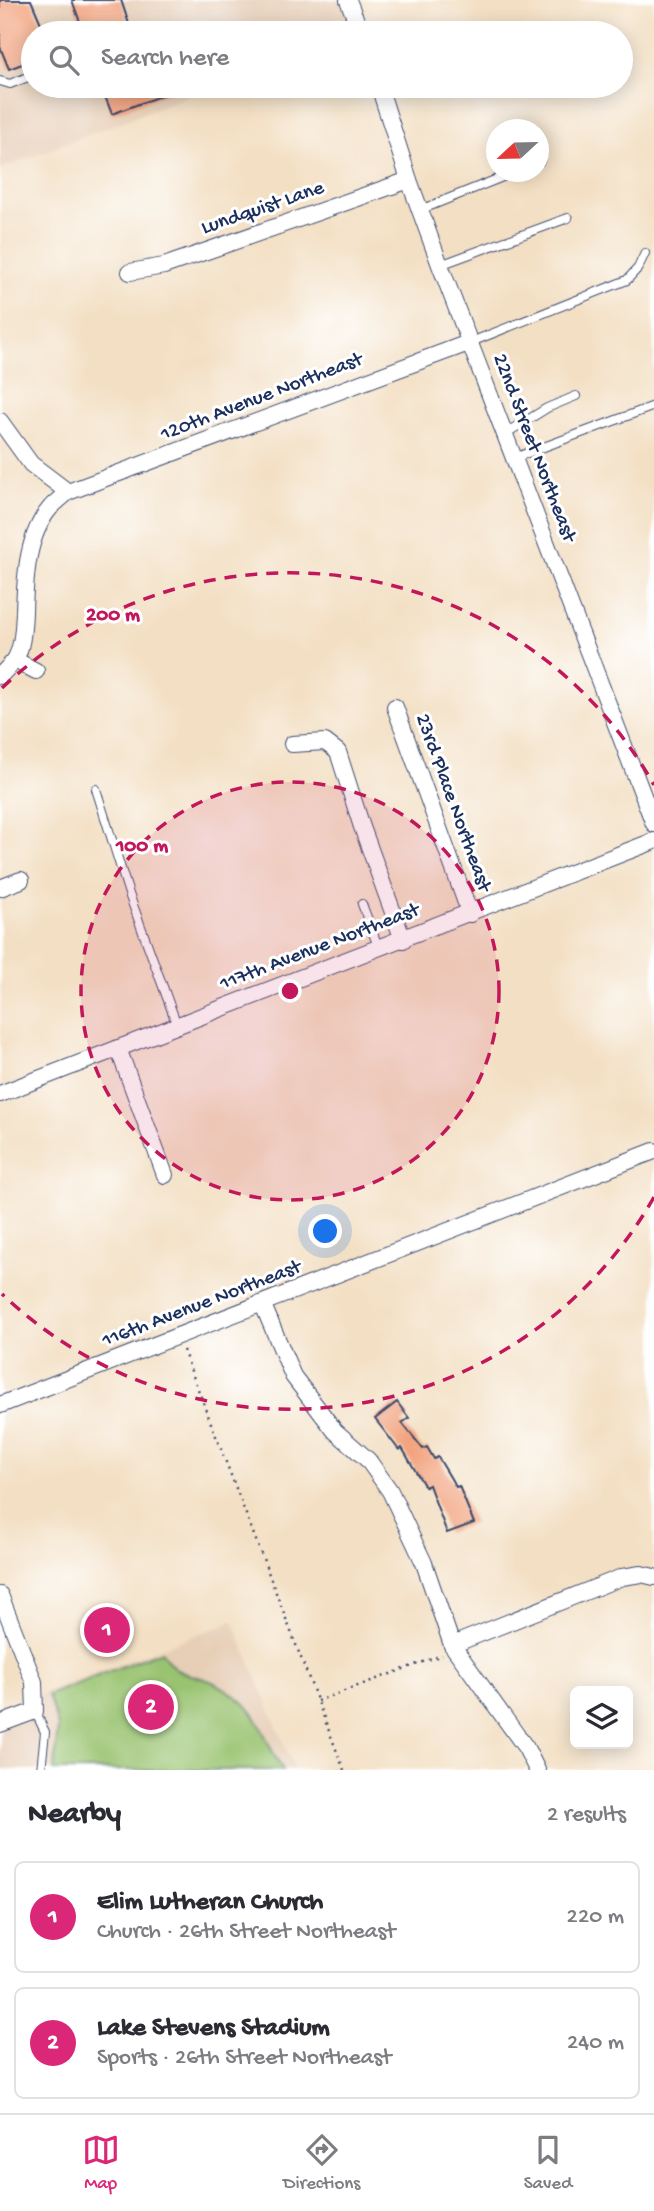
<!DOCTYPE html>
<meta charset="utf-8">
<style>
:root{--surface:#fff;--page:#f7f7f7;--text:#2b2b33;--muted:#7c7c81;--line:#e1e1e2;--accent:#db2777}
body{margin:0;font-family:"Gochi Hand",sans-serif;background:var(--page);color:var(--text)}
.controls{position:absolute;right:21px;bottom:21px;display:grid;overflow:hidden;border-radius:10px;box-shadow:0 4px 18px #0003}
.controls button{width:63px;height:63px;display:grid;place-items:center;padding:0;border:0;border-bottom:2px solid var(--line);background:var(--surface);color:var(--text);font:35px sans-serif}
.compass{position:absolute;left:486px;top:119px;width:63px;height:63px;border-radius:50%;background:var(--surface);box-shadow:0 4px 18px #0003;rotate:248deg}
.you{position:absolute;left:326px;top:1232px;width:24px;height:24px;margin:-18px;border:5px solid #fff;border-radius:50%;background:#1a73e8;box-shadow:0 0 0 10px #1a73e833}
.badge{display:grid;place-items:center;width:46px;height:46px;border-radius:50%;background:var(--accent);color:#fff;font-size:23px;font-weight:700}
.pin{position:absolute;translate:-50% -50%;border:4px solid #fff;box-shadow:0 2px 7px #0006}
.list{margin:0;padding:0;list-style:none}
h2{display:flex;justify-content:space-between;align-items:center;height:91px;margin:0;padding:0 28px;font-size:30px}
h2 small{font-size:23px;font-weight:400;color:var(--muted)}
.list li{display:grid;grid-template-columns:46px 1fr auto;gap:21px;align-items:center;box-sizing:border-box;height:112px;margin:0 14px 14px;padding:0 14px;border:2px solid var(--line);border-radius:10px}
.list b{display:block;font-size:26px;white-space:nowrap}
.list p{margin:0;font-size:23px;white-space:nowrap;color:var(--muted)}
.list em{font-size:23px;font-style:normal;color:var(--muted)}
.icon{flex:none;width:38px;height:38px;fill:none;stroke:currentColor;stroke-width:2;stroke-linecap:round;stroke-linejoin:round}
.map{position:relative;flex:none;width:654px;height:1770px;overflow:hidden}
.search{position:absolute;background:var(--surface);box-shadow:0 4px 18px #0003;left:21px;right:21px;top:21px;height:77px;display:flex;align-items:center;gap:18px;box-sizing:border-box;padding:0 24px;border-radius:38px;color:var(--muted);font-size:26px}
.sheet{height:343px;background:var(--surface)}
nav{display:flex;justify-content:space-around;align-items:center;box-sizing:border-box;height:98px;border-top:2px solid var(--line);background:var(--surface);font-size:19px;color:var(--muted)}
nav a{display:grid;justify-items:center;gap:4px}
nav .on{color:var(--accent)}
.map>svg:first-child{display:block}
</style>
<div class="map">
<svg width="654" height="1770" viewBox="0 0 654 1770">
<rect width="100%" height="100%" fill="#fff"/>
<filter id="ink" filterUnits="userSpaceOnUse"><feTurbulence type="fractalNoise" baseFrequency=".0143" numOctaves="2"/><feDisplacementMap in="SourceGraphic" scale="14" xChannelSelector="R" yChannelSelector="G"/><feConvolveMatrix kernelMatrix="1 2 1 2 8 2 1 2 1" color-interpolation-filters="sRGB"/></filter>
<filter id="wash" filterUnits="userSpaceOnUse"><feTurbulence type="fractalNoise" baseFrequency=".00686" numOctaves="4" result="noise"/><feDisplacementMap in="SourceGraphic" scale="28" xChannelSelector="R" yChannelSelector="G"/><feGaussianBlur stdDeviation="1.57" result="paint"/><feColorMatrix in="noise" values="0 0 0 0 0 0 0 0 0 0 0 0 0 0 0 0 0 1.4 0 .05"/><feComposite in="paint" operator="in"/></filter>
<g filter="url(#wash)">
<rect width="100%" height="100%" fill="#f3dfc3"/>
<g fill="#e7cfb7">
<polygon points="0,0 348,0 359,29 347,33 33,33 33,86 213,86 0,169"/>
<polygon points="233,1621 295,1770 0,1770 0,1709"/>
</g>
<path fill="#99c370" stroke="#5a7967" stroke-width="2" d="M 162,1651 C 175,1679 195,1672 219,1685 C 264,1710 259,1733 283,1770 L 54,1770 L 58,1726 L 48,1695 Z"/>
<g id="blocks">
<g fill="#f2a17b">
<polygon points="0,0 31,0 45,33 33,33 33,60 9,69 0,47"/>
<polygon points="72,0 121,0 129,24 103,33 84,33"/>
<polygon points="101,86 184,86 184,87 112,114"/>
<polygon points="397,1402 409,1418 402,1423 423,1449 427,1447 434,1459 438,1457 456,1487 459,1486 474,1523 447,1533 429,1485 425,1487 402,1448 399,1450 375,1419"/>
</g>
</g>
</g>
<g filter="url(#ink)">
<use href="#blocks" fill-opacity="0" stroke="#3b496d" stroke-width="2"/>
<g fill="none" stroke-linecap="round" stroke-linejoin="round">
<g stroke="#3b496d" stroke-width="10">
<g id="service">
<polyline points="326,32 356,20"/>
<polyline points="144,33 167,33"/>
<polyline points="196,33 197,30"/>
<polyline points="0,81 10,84 33,75"/>
<polyline points="538,162 540,161"/>
<polyline points="420,210 515,172"/>
<polyline points="440,265 568,218"/>
<polyline points="471,342 627,280 638,268 645,253"/>
<polyline points="505,434 547,408 576,396"/>
<polyline points="514,458 654,406"/>
<polyline points="96,789 129,894 177,1025"/>
<polyline points="362,904 379,949"/>
<polyline points="35,1711 45,1732 41,1770"/>
</g>
</g>
<g stroke="#3b496d" stroke-width="18">
<g id="minor">
<polyline points="348,0 361,33"/>
<polyline points="379,86 409,180 440,265 654,824"/>
<polyline points="130,272 164,266 409,180"/>
<path d="M 0,421 L 31,464 L 68,492 C 62,497 56,502 51,507 C 27,534 25,577 24,612 C 23,628 23,645 15,660 L 36,671"/>
<polyline points="68,492 471,342"/>
<polyline points="0,676 15,660"/>
<polyline points="395,707 470,914"/>
<polyline points="292,744 325,742 338,752 362,827 403,940"/>
<polyline points="0,888 21,880"/>
<polyline points="118,1048 165,1175"/>
<polyline points="0,1094 654,841"/>
<polyline points="263,1305 293,1376 335,1431 368,1460 390,1491 424,1563 452,1645 526,1748 537,1770"/>
<polyline points="0,1405 654,1151"/>
<polyline points="0,1595 34,1682 35,1711 0,1724"/>
<polyline points="452,1645 622,1577 641,1574 654,1577"/>
</g>
</g>
<g stroke="#3b496d" stroke-width="2.5" stroke-dasharray="2 5" stroke-linecap="butt">
<polyline points="183,1350 344,1770"/>
<polyline points="317,1701 442,1655"/>
</g>
<use href="#service" stroke="#fff" stroke-width="8"/>
<use href="#minor" stroke="#fff" stroke-width="16"/>
</g>
</g>
<circle cx="290" cy="991" r="209" fill="#c2185b" fill-opacity=".12"/>
<g fill="none" stroke="#c2185b" stroke-width="3.5" stroke-dasharray="12 9">
<circle cx="290" cy="991" r="209"/>
<path d="M654 1197A418 418 0 0 1 2 1294M2 688A418 418 0 0 1 654 785"/>
</g>
<g text-anchor="middle" dominant-baseline="central" stroke-width="6" stroke-linejoin="round" paint-order="stroke">
<g font-size="21" fill="#1b2f5e" stroke="#fff">
<text transform="translate(263 209) rotate(-19)">Lundquist Lane</text>
<text transform="translate(262 398) rotate(-21)">120th Avenue Northeast</text>
<text transform="translate(533 448) rotate(69)">22nd Street Northeast</text>
<text transform="translate(452 803) rotate(70)">23rd Place Northeast</text>
<text transform="translate(320 948) rotate(-21)">117th Avenue Northeast</text>
<text transform="translate(202 1305) rotate(-21)">116th Avenue Northeast</text>
</g>
</g>
<circle cx="290" cy="991" r="10" fill="#c2185b" stroke="#fff" stroke-width="3.5"/>
<g font-size="21" text-anchor="middle" font-weight="bold" fill="#c2185b" stroke="#fff" stroke-width="6" stroke-linejoin="round" paint-order="stroke">
<text x="113" y="620">200 m</text>
<text x="142" y="851">100 m</text>
</g>
</svg>
<div class="controls">
<button><svg class="icon" aria-label="layers" viewBox="0 0 24 24"><path d="M12 4l9 5-9 5-9-5zM3 14l9 5 9-5"/></svg></button>
</div>
<svg class="compass" viewBox="-18 -18 36 36"><path d="M0-13l5 13h-10z" fill="#e53935"/><path d="M0 13l5-13h-10z" fill="#7c7c81"/></svg>
<div class="you"></div>
<div class="pin badge" style="left:107px;top:1630px">1</div>
<div class="pin badge" style="left:151px;top:1707px">2</div>
<div class="search"><svg class="icon" aria-label="search" viewBox="0 0 24 24"><circle cx="10" cy="10" r="6"/><path d="M15 15l6 6"/></svg>Search here</div>
</div>
<section class="sheet">
<h2>Nearby<small>2 results</small></h2>
<ul class="list">
<li><span class="badge">1</span><div><b>Elim Lutheran Church</b><p>Church · 26th Street Northeast</p></div><em>220 m</em></li>
<li><span class="badge">2</span><div><b>Lake Stevens Stadium</b><p>Sports · 26th Street Northeast</p></div><em>240 m</em></li>
</ul>
</section>
<nav>
<a class="on"><svg class="icon" aria-label="map" viewBox="0 0 24 24"><path d="M3 6l6-2 6 2 6-2v14l-6 2-6-2-6 2zM9 4v14M15 6v14"/></svg>Map</a>
<a><svg class="icon" aria-label="directions" viewBox="0 0 24 24"><path d="M12 3l9 9-9 9-9-9zM9 14v-3h6M13 9l2 2-2 2"/></svg>Directions</a>
<a><svg class="icon" aria-label="saved" viewBox="0 0 24 24"><path d="M7 4h10v16l-5-4-5 4z"/></svg>Saved</a>
</nav>
